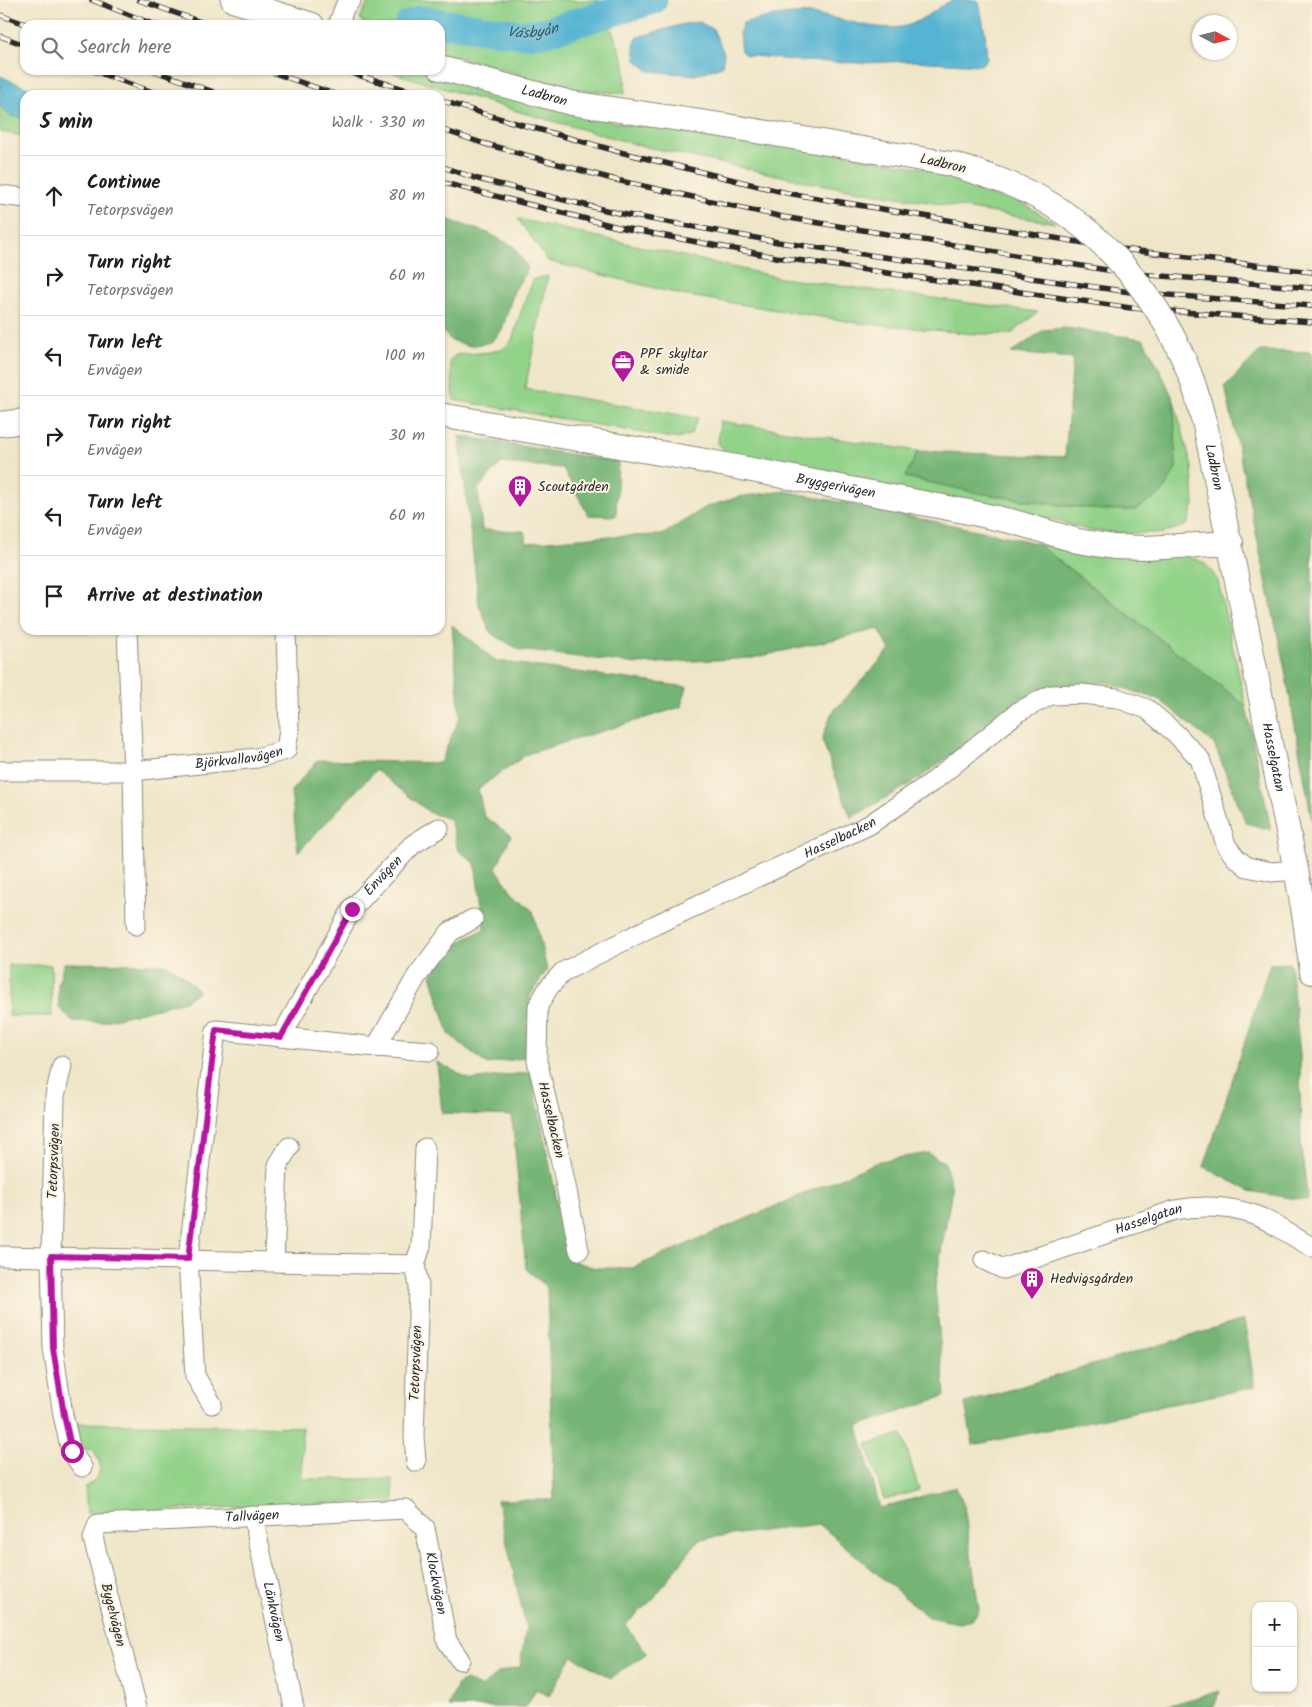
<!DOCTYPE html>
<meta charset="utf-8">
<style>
:root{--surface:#fff;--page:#f2f2f2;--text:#202124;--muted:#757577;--line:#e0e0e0}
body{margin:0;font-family:Kalam,sans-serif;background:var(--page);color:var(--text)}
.controls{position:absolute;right:15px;bottom:15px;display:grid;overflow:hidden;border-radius:10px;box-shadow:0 1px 4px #0004}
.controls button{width:45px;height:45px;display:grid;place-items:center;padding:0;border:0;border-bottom:1px solid var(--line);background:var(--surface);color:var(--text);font:25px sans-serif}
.compass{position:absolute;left:1192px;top:15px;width:45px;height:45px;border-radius:50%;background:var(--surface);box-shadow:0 1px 4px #0004;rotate:97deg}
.stop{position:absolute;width:15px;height:15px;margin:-11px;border:4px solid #b5179e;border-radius:50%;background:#fff}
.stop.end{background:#b5179e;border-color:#fff;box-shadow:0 1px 5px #0008}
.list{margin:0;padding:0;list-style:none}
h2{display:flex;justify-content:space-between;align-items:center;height:65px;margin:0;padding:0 20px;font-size:21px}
h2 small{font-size:16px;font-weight:400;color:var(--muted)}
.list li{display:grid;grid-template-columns:32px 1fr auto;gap:15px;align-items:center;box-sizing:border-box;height:80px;padding:0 20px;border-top:1px solid var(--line)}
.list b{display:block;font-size:19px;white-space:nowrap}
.list p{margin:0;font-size:16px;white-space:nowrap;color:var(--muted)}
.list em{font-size:16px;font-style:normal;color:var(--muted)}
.icon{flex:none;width:28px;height:28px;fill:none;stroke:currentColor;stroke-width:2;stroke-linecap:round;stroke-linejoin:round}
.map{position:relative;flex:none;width:1312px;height:1707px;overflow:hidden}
.search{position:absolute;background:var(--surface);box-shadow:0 1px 4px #0004;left:20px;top:20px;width:425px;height:55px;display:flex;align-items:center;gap:12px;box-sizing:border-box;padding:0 18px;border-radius:15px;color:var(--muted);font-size:19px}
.panel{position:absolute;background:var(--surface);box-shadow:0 1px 4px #0004;left:20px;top:90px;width:425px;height:545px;border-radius:15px}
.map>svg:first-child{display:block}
</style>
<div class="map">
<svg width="1312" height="1707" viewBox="0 0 1312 1707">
<rect width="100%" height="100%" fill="#fcf5e5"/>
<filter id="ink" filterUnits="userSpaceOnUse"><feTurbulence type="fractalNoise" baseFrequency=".02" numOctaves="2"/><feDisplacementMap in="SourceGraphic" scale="10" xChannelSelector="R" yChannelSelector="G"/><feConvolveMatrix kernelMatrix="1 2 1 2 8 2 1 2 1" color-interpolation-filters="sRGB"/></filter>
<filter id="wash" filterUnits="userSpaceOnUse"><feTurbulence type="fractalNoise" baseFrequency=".0096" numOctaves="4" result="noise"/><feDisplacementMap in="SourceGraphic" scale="20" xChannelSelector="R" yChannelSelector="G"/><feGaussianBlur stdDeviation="1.12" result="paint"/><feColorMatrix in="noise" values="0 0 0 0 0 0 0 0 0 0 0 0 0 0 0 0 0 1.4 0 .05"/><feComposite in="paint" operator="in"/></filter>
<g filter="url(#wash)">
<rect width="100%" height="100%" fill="#efe6c9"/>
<g fill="#92d289" stroke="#5e7e5a">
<polygon points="373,0 599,0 602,6 554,23 525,26 418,13 398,19 391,25 368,25 363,23 360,18 367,4"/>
<path d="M 608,20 L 625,64 L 625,94 L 573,89 L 440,52 L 440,31 C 466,32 491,38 517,41 C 548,43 580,30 608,20 Z"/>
<polygon points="397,70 421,70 532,102 613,122 767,141 947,172 1000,189 1055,223 813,183 642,146 520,112 394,73"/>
<polygon points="0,106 11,116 25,118 25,136 0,132"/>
<polygon points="518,219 781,278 1038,312 1011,334 975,334 859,323 682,295 548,261"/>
<polygon points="548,276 525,389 698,418 691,434 678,439 454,400 450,360 456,355 490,352 503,349 512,340 526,297 534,279"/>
<path d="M 1174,401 L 1192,467 L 1194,505 L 1187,525 L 1163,533 L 1124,533 L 1090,531 L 1051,519 L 728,455 L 718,443 L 720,421 L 918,451 L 906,477 C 981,494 1058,510 1135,510 L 1176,469 Z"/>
<path d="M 1036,543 L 1083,554 L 1181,555 C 1203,561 1206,561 1218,581 L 1246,706 Z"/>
<polygon points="9,965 51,965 52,1016 9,1016"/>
<path d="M 76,1423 L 302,1427 L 302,1479 L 392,1479 L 394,1501 L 87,1513 L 85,1487 C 102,1477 104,1466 93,1450 L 80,1448 Z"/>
<polygon points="902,1434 919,1490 884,1500 867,1444"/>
</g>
<g fill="#75b475" stroke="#507050">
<polygon points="440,217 488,233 513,246 528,268 514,291 502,330 491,342 470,346 450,340 440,328"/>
<polygon points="1065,328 1143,339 1159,368 1174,401 1176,469 1162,493 1135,510 1101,510 977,493 905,477 918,451 1065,457 1073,358 1011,353 1044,330"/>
<polygon points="1260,351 1312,352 1312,821 1284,665 1225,386"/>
<polygon points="459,436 618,462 616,516 588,515 563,468 501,463 478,489 482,530 524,531 527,543 591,537 662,535 706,507 738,497 785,491 992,533 1036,543 1246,706 1271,830 1246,823 1214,744 1160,700 1106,682 1037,690 920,778 851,818 822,740 831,714 890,650 879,629 753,658 638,664 520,650 491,633 479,605"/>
<polygon points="452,625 496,661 687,687 681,707 527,754 478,789 484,816 511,836 496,868 510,889 533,911 547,970 530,996 524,1058 486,1064 449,1034 431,975 454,945 484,929 475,863 458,850 450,819 430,813 376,770 298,852 291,791 318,760 440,763 460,717"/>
<polygon points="64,963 165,964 183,975 199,991 185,1001 102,1022 73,1021 59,1008 58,984"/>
<polygon points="1290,963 1300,1053 1301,1147 1308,1201 1250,1191 1204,1167 1270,964"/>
<polygon points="437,1062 471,1080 531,1072 569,1260 596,1268 632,1268 880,1161 928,1153 945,1163 952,1189 935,1287 945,1396 858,1426 880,1508 956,1487 964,1506 979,1610 972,1620 959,1623 928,1617 819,1524 699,1539 653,1599 625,1625 647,1653 611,1678 572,1656 549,1696 536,1689 526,1707 448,1707 458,1684 466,1680 482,1688 497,1673 520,1667 526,1627 497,1500 554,1500 547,1287 526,1269 512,1116 442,1113"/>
<polygon points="1244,1320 1255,1387 973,1445 965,1403"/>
<polygon points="1220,1691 1214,1707 1162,1707"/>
</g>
<g fill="#54b4d2" stroke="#40707e">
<path d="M 953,0 L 977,0 L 979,2 L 985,33 L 987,59 L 981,65 L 913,61 L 862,63 L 799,61 L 746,55 L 741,51 L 739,34 L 743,23 C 766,18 787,12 811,14 C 840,17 877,33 906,26 C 923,21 937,7 953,0 Z"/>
<polygon points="699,22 713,29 724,53 722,66 695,75 649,71 636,60 634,45 638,37 684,24"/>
<polygon points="0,76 44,95 25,95 25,118 11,116 0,106"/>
</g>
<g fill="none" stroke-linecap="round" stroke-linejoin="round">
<path stroke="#54b4d2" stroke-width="29" id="s1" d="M 409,25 L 420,20 L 522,34 L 545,32 L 653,0"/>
</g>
</g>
<g filter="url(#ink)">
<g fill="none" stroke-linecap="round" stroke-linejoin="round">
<g stroke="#8d887a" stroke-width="21">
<g id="minor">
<polyline points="338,25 345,6 351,0"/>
<polyline points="0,195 25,198"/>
<polyline points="127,630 133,771 136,925"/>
<path id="s2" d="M 0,771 L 133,771 L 257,758 L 286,750 L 289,730 L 286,630"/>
<path id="s3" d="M 281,1037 L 352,909 L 412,845 L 439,828"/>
<polyline points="376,1047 417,976 450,932 473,919"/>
<polyline points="62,1066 55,1096 51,1257 53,1348 63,1415 71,1451 82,1467"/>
<path id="s4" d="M 579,1250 L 559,1152 L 537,1061 L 538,1006 L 549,987 L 563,972 L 655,925 L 869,825 L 935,780 L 1018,712 L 1051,695 L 1082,694 L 1117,698 L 1147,709 L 1175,733 L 1200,759 L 1226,845 L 1235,857 L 1247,867 L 1272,872 L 1296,870"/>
<polyline points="0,1256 415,1265 419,1286 414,1436 416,1462"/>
<path id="s5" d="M 984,1260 L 1003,1269 L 1175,1210 C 1202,1205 1229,1206 1255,1215 C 1273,1222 1294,1238 1312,1247"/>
<polyline points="274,1261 278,1165 289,1147"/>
<polyline points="415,1265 421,1246 425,1148"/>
<polyline points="212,1404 195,1376 188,1259 216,1030 376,1047 430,1051"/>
<path id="s6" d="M 253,1516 L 294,1707"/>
<path id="s7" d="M 137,1707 L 93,1538 L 98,1524 L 406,1509 L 425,1528 L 447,1641 L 460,1660"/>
</g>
</g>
<g stroke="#8d887a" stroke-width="26">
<g id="tertiary">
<polyline points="233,0 312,25"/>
<path id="s8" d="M 440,68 L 571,103 L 721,125 L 951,164"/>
<path id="s9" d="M 440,415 L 700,460 L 969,512 L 1014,522 L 1078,541 L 1114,547 L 1146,548 L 1231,543"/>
<polyline points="0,424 25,421"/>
<path id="s10" d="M 1206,429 L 1296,870 L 1304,913 L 1312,972"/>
</g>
</g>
<use href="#minor" stroke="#fff" stroke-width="19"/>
<use href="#tertiary" stroke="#fff" stroke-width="24"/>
<g stroke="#2b2b2b" stroke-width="5.5">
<g id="rail">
<polyline points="92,0 155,25"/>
<polyline points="139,0 209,25"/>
<polyline points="0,15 28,25"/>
<polyline points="0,36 25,45"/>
<polyline points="91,70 161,95"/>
<polyline points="152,70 222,95"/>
<polyline points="266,70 337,95"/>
<polyline points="342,70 423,95"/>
<polyline points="440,100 491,116 620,152 787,193 1114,248 1312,272"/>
<polyline points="440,129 482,143 616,180 783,217 1125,273 1312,288"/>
<polyline points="440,166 478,179 622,214 778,242 1130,292 1312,306"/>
<polyline points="440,182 618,227 776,257 1131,308 1312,322"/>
</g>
</g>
<use href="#rail" stroke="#fcf5e5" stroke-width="4" stroke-dasharray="11" stroke-linecap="butt"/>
<g stroke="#8d887a" stroke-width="26" stroke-linecap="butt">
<path id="tertiary-bridge" d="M 951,164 C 980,173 1009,182 1036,196 C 1105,232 1163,303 1190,375 C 1197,392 1201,411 1206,429"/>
</g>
<use href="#tertiary-bridge" stroke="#fff" stroke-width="24"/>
</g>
</g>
<g fill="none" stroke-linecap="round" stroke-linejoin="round" filter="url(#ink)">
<polyline stroke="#b5179e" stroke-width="6" points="72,1451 64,1415 53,1348 51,1256 188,1259 216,1030 281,1037 352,909"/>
</g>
<defs>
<g id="office-pin" transform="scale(1.25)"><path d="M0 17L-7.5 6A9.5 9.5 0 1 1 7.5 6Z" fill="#b5179e" stroke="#fcf5e5"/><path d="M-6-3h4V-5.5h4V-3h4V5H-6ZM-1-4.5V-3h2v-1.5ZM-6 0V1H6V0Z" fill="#fff"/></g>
<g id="building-pin" transform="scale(1.25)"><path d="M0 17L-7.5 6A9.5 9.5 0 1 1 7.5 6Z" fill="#b5179e" stroke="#fcf5e5"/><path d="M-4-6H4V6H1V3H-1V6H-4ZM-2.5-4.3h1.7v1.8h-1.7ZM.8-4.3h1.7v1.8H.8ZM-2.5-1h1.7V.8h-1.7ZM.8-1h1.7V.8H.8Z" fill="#fff"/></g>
</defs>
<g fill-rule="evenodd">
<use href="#office-pin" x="623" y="362"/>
<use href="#building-pin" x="520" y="487"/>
<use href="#building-pin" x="1032" y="1279"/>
</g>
<g text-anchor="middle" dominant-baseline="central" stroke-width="4" stroke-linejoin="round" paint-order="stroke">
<g font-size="14" fill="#2b2b2b" stroke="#fcf5e5">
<text stroke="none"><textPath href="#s8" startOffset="108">Ladbron</textPath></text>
<text transform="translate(943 164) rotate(13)">Ladbron</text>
<text stroke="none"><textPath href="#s10" startOffset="39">Ladbron</textPath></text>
<text stroke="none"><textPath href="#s9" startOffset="402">Bryggerivägen</textPath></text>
<text stroke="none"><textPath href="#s2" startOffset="240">Björkvallavägen</textPath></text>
<text stroke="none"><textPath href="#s10" startOffset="335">Hasselgatan</textPath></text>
<text stroke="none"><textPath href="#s4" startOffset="599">Hasselbacken</textPath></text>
<text stroke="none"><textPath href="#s3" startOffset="192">Envägen</textPath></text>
<text transform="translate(551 1120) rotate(77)">Hasselbacken</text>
<text transform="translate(54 1161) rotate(-88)">Tetorpsvägen</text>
<text stroke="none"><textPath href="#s5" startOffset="175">Hasselgatan</textPath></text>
<text transform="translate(416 1363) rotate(-88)">Tetorpsvägen</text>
<text stroke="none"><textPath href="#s7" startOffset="344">Tallvägen</textPath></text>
<text stroke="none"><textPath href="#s7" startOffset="581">Klockvägen</textPath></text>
<text stroke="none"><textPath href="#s6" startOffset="98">Länkvägen</textPath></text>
<text transform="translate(113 1615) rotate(76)">Bygelvägen</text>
</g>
<g font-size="14" fill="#2b2b2b" stroke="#fcf5e5" text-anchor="start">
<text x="640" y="354">PPF skyltar<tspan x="640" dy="16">&amp; smide</tspan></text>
<text x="538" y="487">Scoutgården</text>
<text x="1050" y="1279">Hedvigsgården</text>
</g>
<g font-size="15" font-style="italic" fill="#395b65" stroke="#fcf5e5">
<text stroke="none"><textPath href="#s1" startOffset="126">Väsbyån</textPath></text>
</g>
</g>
</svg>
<div class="controls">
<button>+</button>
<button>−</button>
</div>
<svg class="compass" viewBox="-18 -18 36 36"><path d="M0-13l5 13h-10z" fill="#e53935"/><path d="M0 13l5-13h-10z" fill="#757577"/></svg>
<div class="stop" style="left:72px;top:1451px"></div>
<div class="stop end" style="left:352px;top:909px"></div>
<div class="search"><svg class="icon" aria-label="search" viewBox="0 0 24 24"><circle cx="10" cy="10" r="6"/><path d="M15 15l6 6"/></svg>Search here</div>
<section class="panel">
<h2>5 min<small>Walk · 330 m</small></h2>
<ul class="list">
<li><svg class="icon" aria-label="ahead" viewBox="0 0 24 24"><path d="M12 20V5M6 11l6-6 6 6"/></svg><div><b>Continue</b><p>Tetorpsvägen</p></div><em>80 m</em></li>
<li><svg class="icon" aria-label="right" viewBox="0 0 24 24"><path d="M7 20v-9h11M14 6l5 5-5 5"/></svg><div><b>Turn right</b><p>Tetorpsvägen</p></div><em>60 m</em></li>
<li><svg class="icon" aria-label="left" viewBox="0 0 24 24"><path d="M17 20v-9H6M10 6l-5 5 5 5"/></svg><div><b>Turn left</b><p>Envägen</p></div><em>100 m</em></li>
<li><svg class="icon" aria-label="right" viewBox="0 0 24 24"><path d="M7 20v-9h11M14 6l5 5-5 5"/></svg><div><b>Turn right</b><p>Envägen</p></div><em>30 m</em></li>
<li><svg class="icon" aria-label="left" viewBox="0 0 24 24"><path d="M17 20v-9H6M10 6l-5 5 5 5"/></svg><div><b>Turn left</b><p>Envägen</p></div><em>60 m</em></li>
<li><svg class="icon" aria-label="arrive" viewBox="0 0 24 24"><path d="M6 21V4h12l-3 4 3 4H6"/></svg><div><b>Arrive at destination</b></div></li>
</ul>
</section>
</div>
